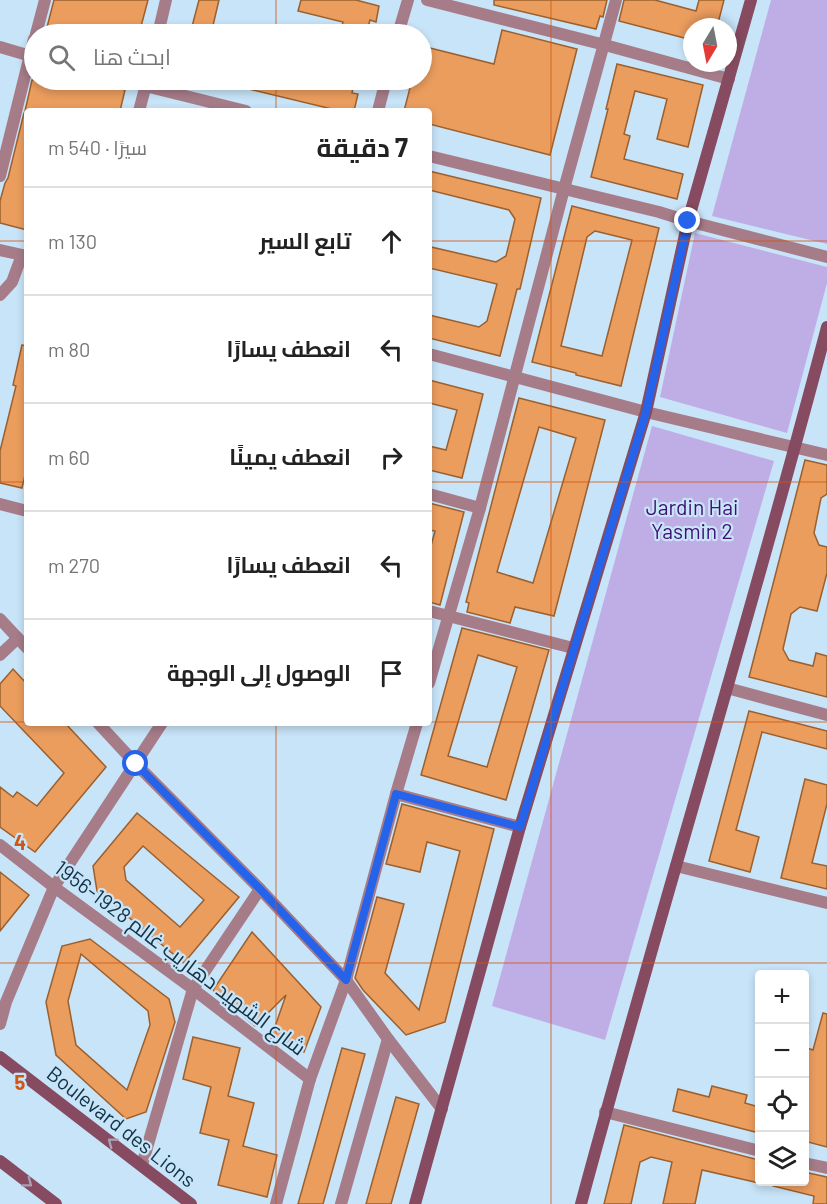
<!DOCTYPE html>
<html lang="ar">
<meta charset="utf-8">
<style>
:root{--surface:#fff;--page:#f6f6f6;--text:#222;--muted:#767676;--line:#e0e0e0}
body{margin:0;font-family:Barlow,Cairo,sans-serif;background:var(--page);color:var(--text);direction:rtl}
.controls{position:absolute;right:18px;bottom:18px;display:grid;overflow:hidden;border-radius:6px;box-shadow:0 3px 9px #0003}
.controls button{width:54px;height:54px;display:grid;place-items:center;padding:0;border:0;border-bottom:2px solid var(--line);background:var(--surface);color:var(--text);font:30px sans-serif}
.compass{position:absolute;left:683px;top:18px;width:54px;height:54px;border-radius:50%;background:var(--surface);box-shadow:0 3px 9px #0003;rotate:190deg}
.stop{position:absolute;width:18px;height:18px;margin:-14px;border:4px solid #2563eb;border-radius:50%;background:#fff}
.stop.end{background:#2563eb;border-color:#fff;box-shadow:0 2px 6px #0008}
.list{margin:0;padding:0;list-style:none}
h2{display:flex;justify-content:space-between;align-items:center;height:78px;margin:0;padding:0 24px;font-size:26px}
h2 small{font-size:20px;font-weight:400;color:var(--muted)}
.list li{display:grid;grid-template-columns:39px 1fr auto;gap:18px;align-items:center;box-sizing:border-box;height:108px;padding:0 24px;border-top:2px solid var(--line)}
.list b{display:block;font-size:22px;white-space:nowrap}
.list em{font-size:20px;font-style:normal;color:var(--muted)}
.icon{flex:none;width:33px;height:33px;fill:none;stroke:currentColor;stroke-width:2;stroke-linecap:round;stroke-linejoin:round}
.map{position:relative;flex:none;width:827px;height:1204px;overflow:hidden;direction:ltr}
.search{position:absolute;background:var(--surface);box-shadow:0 3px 9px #0003;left:24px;top:24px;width:408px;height:66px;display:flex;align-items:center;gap:15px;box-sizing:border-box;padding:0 21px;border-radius:33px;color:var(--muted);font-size:22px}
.panel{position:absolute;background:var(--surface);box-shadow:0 3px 9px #0003;left:24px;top:108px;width:408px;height:618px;border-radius:6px;direction:rtl}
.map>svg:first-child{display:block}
</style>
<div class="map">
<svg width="827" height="1204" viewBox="0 0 827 1204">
<rect width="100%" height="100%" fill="#c8e4f8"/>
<g fill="#bfaee6">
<polygon points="771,0 827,0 827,244 712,216"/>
<polygon points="695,233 827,267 827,283 787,433 660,397"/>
<polygon points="652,426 774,461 605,1040 492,1006"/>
</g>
<g fill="#eb9d5e" stroke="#9b602e" stroke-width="1.5" fill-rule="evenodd">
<polygon points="54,0 148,0 139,34 58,34 46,31"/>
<polygon points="199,0 219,0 211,34 190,34"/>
<polygon points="301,0 356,0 379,6 376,22 370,20 366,34 340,34 343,22 298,11"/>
<polygon points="494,0 607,0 603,17 600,16 596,29 494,5"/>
<polygon points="624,0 655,0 696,11 699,0 724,0 717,27 692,27 692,40 619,21"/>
<polygon points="502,30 577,49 550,155 429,124 429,111 404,111 412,80 422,80 422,46 494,64"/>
<polygon points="617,64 703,85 688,147 657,139 667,99 635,91 624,134 630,136 624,159 683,174 677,199 591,177 608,109 606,109"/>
<polygon points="32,80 94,80 114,85 118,88 125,90 120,111 25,111"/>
<polygon points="229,80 355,80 352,93 358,94 354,111 340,111 228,84"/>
<polygon points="24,113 27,113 27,230 0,223 0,201 5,183 8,178"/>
<polygon points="429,171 541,198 520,289 517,289 500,356 429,338 429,315 479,327 487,321 497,284 429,268 429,253 431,247 496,262 506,256 515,219 509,210 429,190"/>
<path d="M 572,206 L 659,228 L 621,386 L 576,375 L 576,373 L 532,362 ZM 595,231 L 632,240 L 602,356 L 561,346 L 587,237 Z"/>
<polygon points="22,345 27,346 27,467 22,488 0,483 0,451 16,386 13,385"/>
<polygon points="429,380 483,394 462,478 429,470 429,446 446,450 457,410 429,403"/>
<path d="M 519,398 L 605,420 L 554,616 L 515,607 L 510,623 L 467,612 L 469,603 L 466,602 ZM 539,427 L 576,438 L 533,583 L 497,572 Z"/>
<polygon points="805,460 827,465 827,494 821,498 814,533 819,545 827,547 827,573 817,611 800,607 791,614 783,649 789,660 813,666 816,653 827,656 827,697 749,677"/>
<polygon points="429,503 464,512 440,605 429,602 429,553 435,531 429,530"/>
<path d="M 462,628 L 549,650 L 506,800 L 421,775 ZM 478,655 L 517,667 L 487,767 L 448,756 Z"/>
<polygon points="13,669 27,684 27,723 65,723 106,767 35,852 0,827 0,787 13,797 17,792 37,806 64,773 0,706 0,684"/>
<polygon points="749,711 827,731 827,749 762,732 736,830 759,837 750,872 709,861"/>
<polygon points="805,779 827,785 827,804 812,863 827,866 827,889 781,878"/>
<polygon points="402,804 494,829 445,1022 406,1035 363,990 355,978 377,897 404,904 385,973 419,1010 460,851 427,842 420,872 386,864"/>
<path d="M 137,813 L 239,897 L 184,963 L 97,891 L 93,866 ZM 143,846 L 204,900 L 180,927 L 126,880 L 124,867 Z"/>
<polygon points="0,872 29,895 0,931"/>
<polygon points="252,932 321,1007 304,1052 271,1038 286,995 255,1026 213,990"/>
<path d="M 90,939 L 169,999 L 175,1022 L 146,1112 L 126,1119 L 56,1055 L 46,1002 L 62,946 ZM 81,954 L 148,1011 L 150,1025 L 127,1090 L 76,1045 L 68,1001 Z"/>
<polygon points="823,1013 827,1014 827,1147 804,1141 804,1047 813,1050"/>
<polygon points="193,1037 240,1048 228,1096 254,1103 243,1146 277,1155 267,1197 218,1185 229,1140 200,1133 211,1087 183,1079"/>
<polygon points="342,1048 365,1054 323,1204 298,1204"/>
<polygon points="712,1086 747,1095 745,1103 759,1107 759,1133 673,1111 678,1089 709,1097"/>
<polygon points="396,1097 419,1104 391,1204 366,1204"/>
<polygon points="624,1125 759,1160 759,1183 702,1170 695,1204 663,1204 672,1162 651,1157 640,1162 631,1204 604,1204"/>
<polygon points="804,1172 827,1177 827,1204 813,1204 814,1196 773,1186 773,1182 804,1182"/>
</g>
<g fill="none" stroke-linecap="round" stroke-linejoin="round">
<g stroke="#a67c89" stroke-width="12">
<polyline points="427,0 605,45 729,79"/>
<polyline points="36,34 45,0"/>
<polyline points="158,34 166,0"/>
<polyline points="398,34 408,0"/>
<polyline points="0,47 34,57"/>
<polyline points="121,80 246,111"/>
<polyline points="139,111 147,81"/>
<polyline points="378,111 386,80"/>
<polyline points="429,156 659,212 688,221 827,257"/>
<polyline points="0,176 34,39"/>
<polyline points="0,250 27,256"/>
<polyline points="0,295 12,282 22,255"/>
<polyline points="429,354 646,412 827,455"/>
<polyline points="429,494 480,508"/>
<polyline points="0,504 27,511"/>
<polyline points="429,611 573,648"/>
<polyline points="0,619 27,648"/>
<polyline points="0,655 18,638"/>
<polyline points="429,683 480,508 564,189 616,0"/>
<polyline points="727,688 827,715"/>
<polyline points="98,723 136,764 260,889 346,980 388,1039 442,1109"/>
<polyline points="396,794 520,827"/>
<polyline points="0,845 54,887 193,989 310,1079"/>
<polyline points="676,866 827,903"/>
<polyline points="0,1024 6,1002 54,887 162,723"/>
<polyline points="605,1112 760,1151"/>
<polyline points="804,1163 827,1168"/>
<polyline points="142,1165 193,989 260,889"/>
<polyline points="276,1204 310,1079 346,980 396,794 417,723"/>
<polyline points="341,1204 388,1039"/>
</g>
<g stroke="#864b60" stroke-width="12">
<polyline points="0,1057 191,1204"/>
<polyline points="0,1161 56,1204"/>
<polyline points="415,1204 520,827 646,412 688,221 751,0"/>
<path d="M 581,1204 C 660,911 750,621 827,327"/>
</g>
</g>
<defs><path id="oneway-chevron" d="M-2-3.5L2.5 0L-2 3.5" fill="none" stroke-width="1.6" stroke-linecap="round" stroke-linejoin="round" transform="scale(1.5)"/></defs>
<g stroke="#aa9fb4">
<use href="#oneway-chevron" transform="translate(112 1142) rotate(-143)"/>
<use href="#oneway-chevron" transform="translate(28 1183) rotate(37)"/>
</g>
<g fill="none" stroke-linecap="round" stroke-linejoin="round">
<polyline stroke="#2563eb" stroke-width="8" points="136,764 260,889 346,980 396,794 520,827 646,412 688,221"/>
</g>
<path fill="none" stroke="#d35512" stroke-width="1.5" stroke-opacity="0.55" d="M 276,0 L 276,34M 551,0 L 551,1204M 276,80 L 276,111M 0,241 L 27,241M 429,241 L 827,241M 0,482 L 27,482M 429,482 L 827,482M 0,722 L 27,722M 429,722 L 827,722M 276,723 L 276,1204M 0,963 L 827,963"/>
<g text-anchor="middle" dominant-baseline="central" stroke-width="4.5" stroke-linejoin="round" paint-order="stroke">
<g font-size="21" fill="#3f0f73" stroke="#c8e4f8">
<text x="692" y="506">Jardin Hai<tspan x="692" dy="24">Yasmin 2</tspan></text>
</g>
<g font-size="21" fill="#123245" stroke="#c8e4f8">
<text transform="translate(181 957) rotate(37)">شارع الشهيد دهاريب غالم 1928-1956</text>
<text transform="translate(122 1126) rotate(38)">Boulevard des Lions</text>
</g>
</g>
<g font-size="20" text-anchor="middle" font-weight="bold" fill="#d35512" stroke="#c8e4f8" stroke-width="4.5" stroke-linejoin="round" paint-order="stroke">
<text x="20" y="850">4</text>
<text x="20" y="1090">5</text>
</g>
</svg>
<div class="controls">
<button>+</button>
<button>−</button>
<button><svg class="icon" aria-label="locate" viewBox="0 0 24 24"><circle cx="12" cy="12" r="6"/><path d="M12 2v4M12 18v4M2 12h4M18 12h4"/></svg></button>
<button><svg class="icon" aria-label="layers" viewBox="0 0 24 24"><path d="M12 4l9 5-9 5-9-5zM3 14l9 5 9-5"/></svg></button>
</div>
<svg class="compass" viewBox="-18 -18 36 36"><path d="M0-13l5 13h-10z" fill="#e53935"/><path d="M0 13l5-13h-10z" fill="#767676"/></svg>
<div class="stop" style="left:136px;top:764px"></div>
<div class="stop end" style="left:688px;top:221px"></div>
<div class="search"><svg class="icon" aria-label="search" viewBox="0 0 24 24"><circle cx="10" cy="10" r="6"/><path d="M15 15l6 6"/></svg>ابحث هنا</div>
<section class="panel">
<h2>7 دقيقة<small>سيرًا · 540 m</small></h2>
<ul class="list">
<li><svg class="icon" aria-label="ahead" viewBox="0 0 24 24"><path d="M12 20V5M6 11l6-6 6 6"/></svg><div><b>تابع السير</b></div><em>130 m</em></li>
<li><svg class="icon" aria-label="left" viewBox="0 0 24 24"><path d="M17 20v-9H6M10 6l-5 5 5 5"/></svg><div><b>انعطف يسارًا</b></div><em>80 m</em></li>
<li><svg class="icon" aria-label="right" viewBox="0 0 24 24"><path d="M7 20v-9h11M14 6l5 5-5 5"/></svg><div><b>انعطف يمينًا</b></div><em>60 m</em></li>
<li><svg class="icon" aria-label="left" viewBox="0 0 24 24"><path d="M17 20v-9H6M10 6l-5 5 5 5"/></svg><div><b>انعطف يسارًا</b></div><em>270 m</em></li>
<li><svg class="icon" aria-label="arrive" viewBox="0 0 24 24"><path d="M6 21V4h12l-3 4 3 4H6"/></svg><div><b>الوصول إلى الوجهة</b></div></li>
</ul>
</section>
</div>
